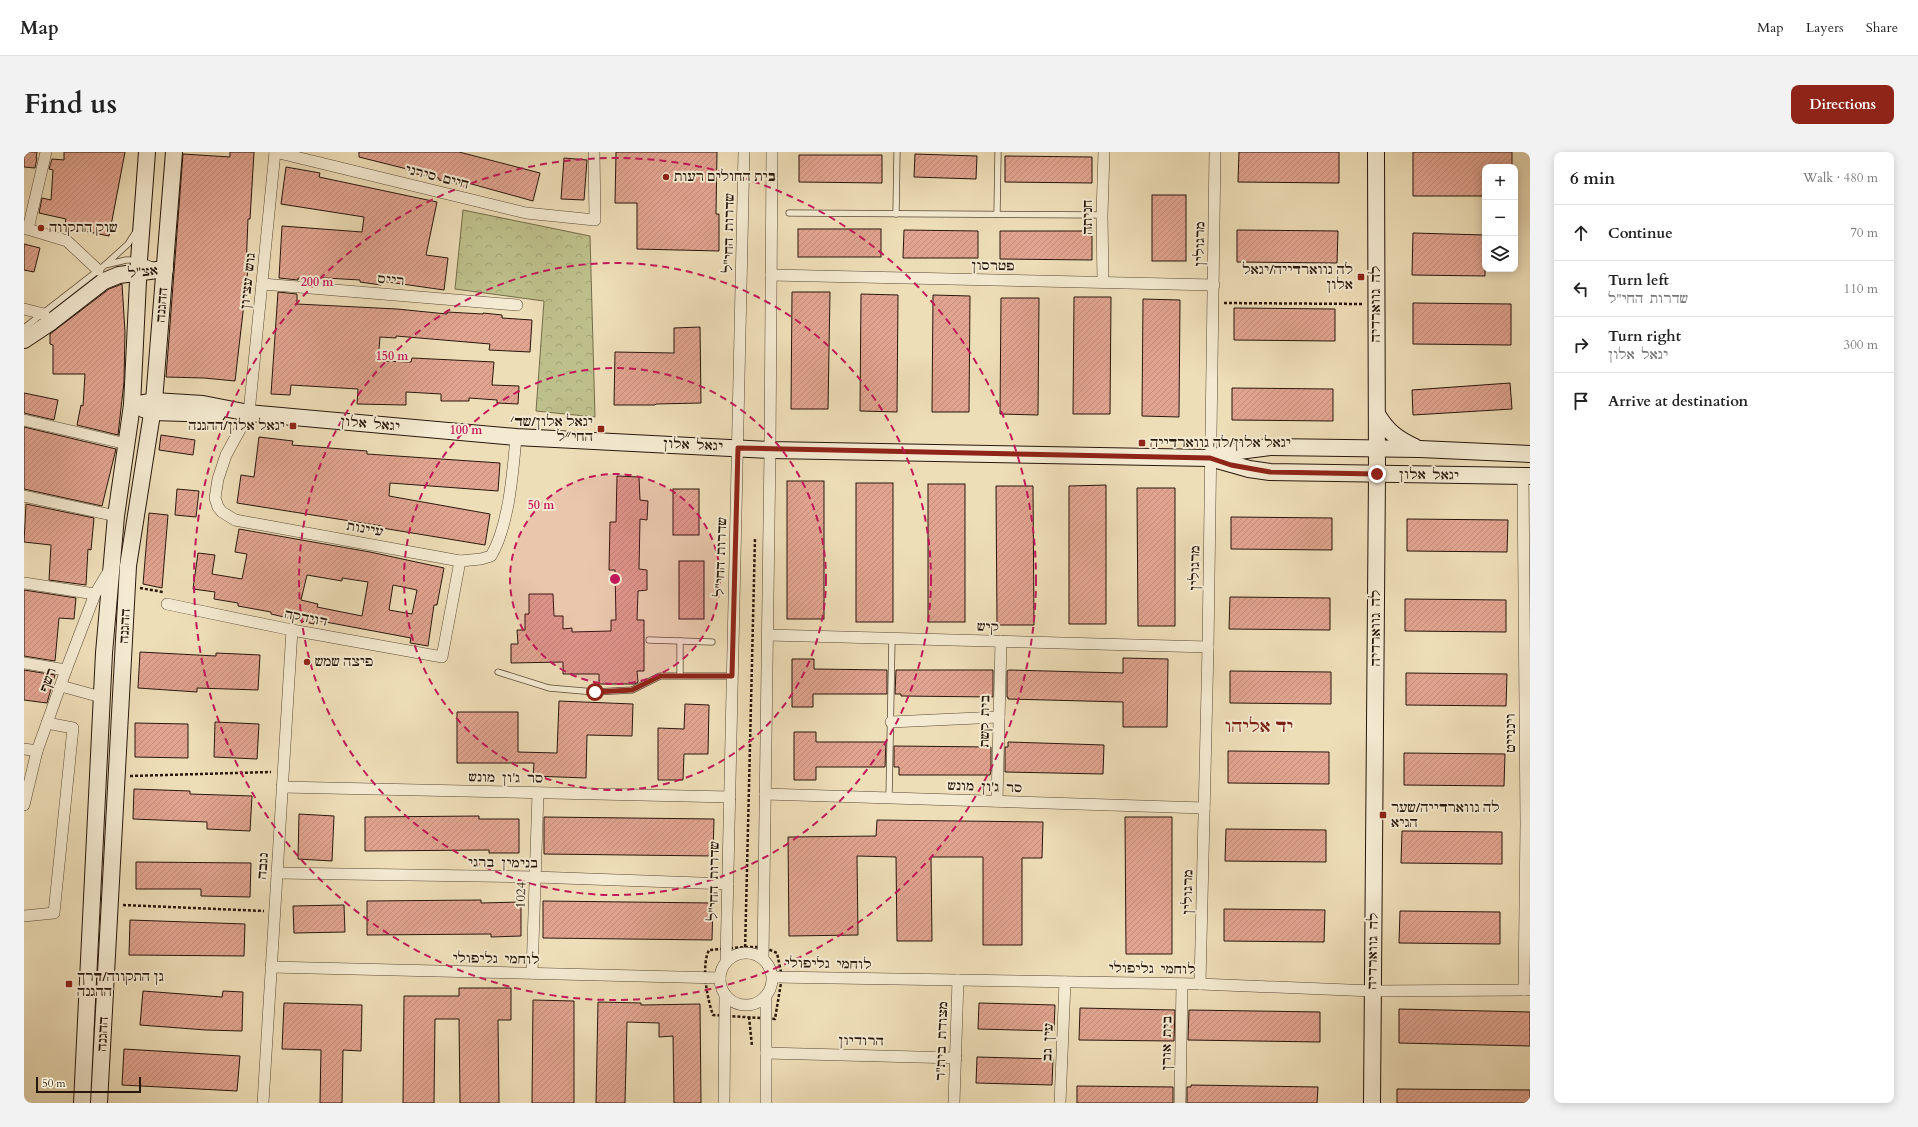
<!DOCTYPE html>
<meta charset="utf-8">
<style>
:root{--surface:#fff;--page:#f2f2f2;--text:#222;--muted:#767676;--line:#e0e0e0;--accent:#8f2418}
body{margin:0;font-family:Cardo,"Frank Ruhl Libre",serif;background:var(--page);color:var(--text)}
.controls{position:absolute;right:12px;top:12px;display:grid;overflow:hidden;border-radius:8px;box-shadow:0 2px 10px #0003}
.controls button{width:36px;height:36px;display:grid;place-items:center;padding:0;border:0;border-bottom:1px solid var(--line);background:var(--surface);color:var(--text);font:20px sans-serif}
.scale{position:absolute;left:12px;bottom:10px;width:105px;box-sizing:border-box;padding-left:4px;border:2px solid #28170b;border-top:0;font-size:11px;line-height:14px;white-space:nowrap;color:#28170b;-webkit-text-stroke:3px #f4ead1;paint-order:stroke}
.stop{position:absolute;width:12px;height:12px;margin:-9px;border:3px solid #8f2418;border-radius:50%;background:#fff}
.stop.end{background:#8f2418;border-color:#fff;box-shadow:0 1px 4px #0008}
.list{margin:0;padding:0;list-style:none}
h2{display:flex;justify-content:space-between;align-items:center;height:52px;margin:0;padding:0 16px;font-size:17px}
h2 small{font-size:13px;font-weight:400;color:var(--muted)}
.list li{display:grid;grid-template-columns:26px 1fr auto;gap:12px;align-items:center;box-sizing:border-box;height:56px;padding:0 16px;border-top:1px solid var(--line)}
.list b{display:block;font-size:15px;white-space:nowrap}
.list p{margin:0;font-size:13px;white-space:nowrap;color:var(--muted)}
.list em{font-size:13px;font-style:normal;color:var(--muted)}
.icon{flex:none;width:22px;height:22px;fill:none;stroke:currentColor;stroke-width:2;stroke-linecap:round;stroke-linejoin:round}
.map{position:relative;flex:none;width:1506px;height:951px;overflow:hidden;border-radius:8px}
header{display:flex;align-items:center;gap:24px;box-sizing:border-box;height:56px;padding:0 20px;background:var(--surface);border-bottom:1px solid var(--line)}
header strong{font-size:19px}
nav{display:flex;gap:22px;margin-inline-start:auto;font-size:14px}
.intro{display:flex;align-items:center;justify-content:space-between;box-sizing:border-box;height:96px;padding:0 24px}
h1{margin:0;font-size:28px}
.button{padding:10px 18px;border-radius:8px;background:var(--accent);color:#fff;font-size:14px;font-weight:700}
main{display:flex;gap:24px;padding:0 24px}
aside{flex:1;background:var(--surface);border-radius:8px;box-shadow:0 2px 10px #0003}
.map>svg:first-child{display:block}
</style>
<header>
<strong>Map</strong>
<nav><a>Map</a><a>Layers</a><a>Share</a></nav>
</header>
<div class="intro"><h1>Find us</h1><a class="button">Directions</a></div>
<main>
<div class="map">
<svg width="1506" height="951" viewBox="0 0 1506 951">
<defs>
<pattern id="park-crowns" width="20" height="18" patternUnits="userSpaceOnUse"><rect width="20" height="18" fill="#bec08b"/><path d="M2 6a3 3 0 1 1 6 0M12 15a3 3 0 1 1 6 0" fill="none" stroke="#a3a477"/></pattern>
<pattern id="building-hatch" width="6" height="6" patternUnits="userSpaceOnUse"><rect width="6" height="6" fill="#e1a490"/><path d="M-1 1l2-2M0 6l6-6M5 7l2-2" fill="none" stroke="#c18c7b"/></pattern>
</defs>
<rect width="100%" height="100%" fill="#eedeb8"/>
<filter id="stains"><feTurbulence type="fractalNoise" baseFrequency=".005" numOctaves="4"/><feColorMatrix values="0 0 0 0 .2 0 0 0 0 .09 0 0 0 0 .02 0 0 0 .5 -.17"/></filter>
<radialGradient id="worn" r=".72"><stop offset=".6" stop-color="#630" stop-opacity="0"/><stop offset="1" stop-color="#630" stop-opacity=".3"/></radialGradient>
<polygon fill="url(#park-crowns)" stroke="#736c4b" points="439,58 566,84 571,265 512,259 520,149 431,137"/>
<g fill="url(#building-hatch)" stroke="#28170b" fill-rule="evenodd">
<polygon points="0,0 13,0 12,6 13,6 11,16 0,15"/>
<polygon points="40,0 101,0 85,84 40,75 42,67 15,61 18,46 27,48 29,18 25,17 28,7 40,8"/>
<polygon points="206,0 230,0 226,67 224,67 222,117 224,117 211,229 180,226 142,225 159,2 206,5"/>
<polygon points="335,0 435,0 516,21 509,49 433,28 433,32 415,28 415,26 387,21 387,18 335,5"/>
<polygon points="592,0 693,0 692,62 695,62 695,99 613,97 613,51 591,51"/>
<polygon points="1215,0 1315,0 1315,31 1214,30"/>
<polygon points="1389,0 1488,0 1488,15 1461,15 1461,44 1389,44"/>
<polygon points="891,2 953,4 952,27 890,25"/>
<polygon points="775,3 858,3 858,31 775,30"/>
<polygon points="981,4 1068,5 1068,31 981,30"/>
<polygon points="540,6 563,8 560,48 537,47"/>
<polygon points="262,15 296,21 295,25 413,50 402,103 424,106 420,138 357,129 357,133 336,130 336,128 284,125 283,127 274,126 274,128 255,126 258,74 338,80 340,65 257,52"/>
<rect x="1128" y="43" width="34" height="66"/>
<rect x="774" y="77" width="83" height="28"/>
<polygon points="880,78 954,79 954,106 879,106"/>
<polygon points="1213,78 1314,79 1313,111 1213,110"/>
<polygon points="976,79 1068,79 1068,108 976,107"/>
<polygon points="1389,81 1461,83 1461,124 1388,123"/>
<polygon points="0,92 16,96 10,120 0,118"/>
<polygon points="98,132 101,180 100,230 94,283 53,273 57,253 59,254 61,222 29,222 29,193 26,192 26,182 85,137"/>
<polygon points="254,140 273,142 273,152 373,157 423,162 423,160 459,162 459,161 478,163 478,166 508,168 506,200 465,198 466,192 372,184 372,186 356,185 354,209 387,210 388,206 470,210 468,233 495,234 494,252 473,251 473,248 445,246 445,249 417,249 417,242 382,240 382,253 333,252 334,237 267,233 266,243 247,242"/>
<polygon points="768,140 806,140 804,257 767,257"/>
<polygon points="837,142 874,143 873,260 836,259"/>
<polygon points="909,143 946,144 945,260 908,260"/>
<polygon points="1050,145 1087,145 1086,262 1049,262"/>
<polygon points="977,146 1015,146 1014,263 976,262"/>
<polygon points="1119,147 1156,148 1155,265 1118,264"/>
<polygon points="1389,151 1487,152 1487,193 1389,192"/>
<polygon points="1210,156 1311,157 1311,189 1210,188"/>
<polygon points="676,175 677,251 632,252 631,253 590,253 591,200 650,201 650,176"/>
<polygon points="1486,231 1488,257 1389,263 1388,238"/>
<polygon points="1208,236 1309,237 1309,269 1208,268"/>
<polygon points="0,241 34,248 30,268 0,261"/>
<polygon points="0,275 92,297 78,354 0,337"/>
<polygon points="137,283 171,288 169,303 135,298"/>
<polygon points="235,285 269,289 268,293 343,299 343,302 476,311 474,339 366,331 365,344 466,362 461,393 358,376 358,374 213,351 217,323 230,325"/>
<polygon points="593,324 615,325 616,348 624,349 623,368 616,367 615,417 623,418 623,438 614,439 613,468 620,468 620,519 613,519 614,530 611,532 575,532 575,522 539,522 539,510 487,511 487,492 494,492 493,478 501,478 501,462 505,462 505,442 529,442 530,464 539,464 539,477 548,476 548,480 587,479 587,468 592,468 591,418 585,418 586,370 592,370"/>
<rect x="763" y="329" width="37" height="138"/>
<rect x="832" y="331" width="37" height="139"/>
<rect x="904" y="332" width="37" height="138"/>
<polygon points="1082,333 1082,472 1045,472 1045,334"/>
<polygon points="972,334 1009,334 1010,473 973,473"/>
<polygon points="1113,336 1151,336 1151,474 1114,474"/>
<polygon points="153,337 175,339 172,365 151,363"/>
<rect x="649" y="337" width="26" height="46"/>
<polygon points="2,352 70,366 67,398 64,397 62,433 25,428 27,393 0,390"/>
<polygon points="125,361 144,363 138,436 119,432"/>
<polygon points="1207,365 1308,366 1308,398 1207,397"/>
<polygon points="1383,367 1484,368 1483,400 1383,399"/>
<path d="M 215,377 L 346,400 L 420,416 L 413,453 L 410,453 L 404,494 L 386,491 L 387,486 L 291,468 L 290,472 L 247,462 L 247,460 L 214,454 L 214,451 L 190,447 L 191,440 L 169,437 L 174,401 L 191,403 L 188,422 L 218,427 L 223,402 L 211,400 ZM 283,423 L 318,429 L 318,426 L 344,430 L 338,464 L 293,455 L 294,452 L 277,448 ZM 369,433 L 393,438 L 388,462 L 365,458 Z"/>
<rect x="655" y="409" width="25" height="58"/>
<polygon points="0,438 52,446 50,467 35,466 31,509 0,504"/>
<polygon points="1206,445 1306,446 1306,478 1205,477"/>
<polygon points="1381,447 1482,448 1482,480 1381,479"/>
<polygon points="116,500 192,504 192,501 236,503 234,538 173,536 173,540 114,536"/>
<polygon points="1099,506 1144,507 1143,575 1099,575 1099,550 984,547 984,545 983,545 983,519 985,518 1099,521"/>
<polygon points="768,507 790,507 790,517 863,518 863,542 789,542 789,555 768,555"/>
<polygon points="0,518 31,523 23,551 0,548"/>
<polygon points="872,518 969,518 969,545 877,544 877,542 871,542"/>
<polygon points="1206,519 1307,520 1307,552 1206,551"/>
<polygon points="1382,521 1483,522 1482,554 1382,553"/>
<polygon points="535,549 609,552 608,584 563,583 562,626 509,624 510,611 433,611 433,560 494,560 494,600 533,601"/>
<polygon points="661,552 685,553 684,602 660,602 659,628 634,628 634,576 660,577"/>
<polygon points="191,570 235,572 233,607 190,605"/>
<polygon points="111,571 164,572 164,606 111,605"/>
<polygon points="770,580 792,580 792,590 862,590 861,615 792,615 792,628 770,628"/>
<polygon points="984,590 1080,593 1079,622 981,620 981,595 984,595"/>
<polygon points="870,594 967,595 967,619 966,623 875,623 875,615 870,615"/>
<polygon points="1204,599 1305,600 1305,632 1204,631"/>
<polygon points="1380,601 1481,602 1480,634 1380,633"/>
<polygon points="110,637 166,639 166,642 228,644 226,679 183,677 183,670 109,667"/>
<polygon points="275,662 310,664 308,709 274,707"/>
<polygon points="455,664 455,667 495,667 495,701 465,701 465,698 341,699 341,665"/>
<polygon points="520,665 690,667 689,704 520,702"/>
<polygon points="1101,665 1148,665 1148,802 1102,802"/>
<polygon points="853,668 1019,670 1018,706 998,706 998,793 959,793 959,705 907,705 908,789 873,789 872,705 833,704 834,783 765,784 764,685 852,684"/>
<polygon points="1202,677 1302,678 1302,710 1201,709"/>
<polygon points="1378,679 1478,680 1478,712 1377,711"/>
<polygon points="112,710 227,711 226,745 177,744 177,737 112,737"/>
<polygon points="457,748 457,751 497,750 497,784 467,785 467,782 343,783 343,749"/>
<polygon points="519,749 689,751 688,788 519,786"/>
<polygon points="320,753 321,780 270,781 269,754"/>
<polygon points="1200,757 1301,758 1300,790 1200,789"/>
<polygon points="1376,759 1476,760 1476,792 1375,791"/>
<polygon points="106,768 221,772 220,804 105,803"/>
<polygon points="435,836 487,836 487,868 474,868 475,951 436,951 435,867 411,867 410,951 379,951 380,844 435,844"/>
<polygon points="119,839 198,845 199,839 219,840 218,879 182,878 116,873"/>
<polygon points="509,848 550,849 550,951 508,951"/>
<polygon points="574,850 617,851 617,853 676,852 677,951 650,951 649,884 635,885 635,871 603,870 601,951 572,951"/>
<polygon points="260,851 338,853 337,899 319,898 318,951 296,951 297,898 258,897"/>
<polygon points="955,851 1031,853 1030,879 954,877"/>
<polygon points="1056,856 1151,858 1150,889 1055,888"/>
<polygon points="1375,857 1506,860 1506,894 1375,891"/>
<polygon points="1165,858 1296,860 1296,890 1164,888"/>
<polygon points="100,897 216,904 213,939 98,933"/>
<polygon points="953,905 1029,907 1028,933 952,931"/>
<polygon points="1167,933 1294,935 1293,951 1163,951 1163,935 1167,935"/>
<polygon points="1053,934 1149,935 1149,951 1053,951"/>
<polygon points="1373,937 1506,938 1506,951 1373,951"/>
</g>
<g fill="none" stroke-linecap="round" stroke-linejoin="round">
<g stroke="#5a4936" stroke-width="7">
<g id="lane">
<polyline points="765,61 1078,63"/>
<polyline points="872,62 873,0"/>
<polyline points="973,62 974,0"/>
<polyline points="82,112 104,92 113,78"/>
<polyline points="0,176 81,113 102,108 115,108 131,114"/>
<polyline points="625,488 688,490"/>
<polyline points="474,520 525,536 571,540 608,538 636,524 708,524"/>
<polyline points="656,523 656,489"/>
<polyline points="865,646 868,486"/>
</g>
</g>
<g stroke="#5a4936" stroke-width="12">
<g id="street">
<path d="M 251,0 L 225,261 L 202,303 L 194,327 L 191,346 L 194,355 L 198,360 L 211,368 L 436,409 L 457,407 L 467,404 C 485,374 489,319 492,285"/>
<polyline points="251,0 502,61 571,68 570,0"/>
<polyline points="0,76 43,89 74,118"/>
<polyline points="4,77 22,0"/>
<polyline points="747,123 1190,133"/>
<polyline points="1079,130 1078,63 1080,0"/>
<polyline points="238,132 493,153"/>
<polyline points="0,157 20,162"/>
<polyline points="0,268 103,292"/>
<polyline points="1499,324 1502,672 1500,838"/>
<polyline points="0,344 92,364"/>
<polyline points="0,431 71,442"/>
<polyline points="143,452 268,478 418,505 436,409"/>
<polyline points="744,483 1184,495"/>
<polyline points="0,511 42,518"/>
<polyline points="37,534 77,545"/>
<polyline points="867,570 975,565"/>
<polyline points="0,597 13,599"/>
<polyline points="258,635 706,645"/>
<polyline points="741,642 1180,656"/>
<polyline points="973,649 977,489"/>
<polyline points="0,653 13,599 42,518 71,442 86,417"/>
<polyline points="253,721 511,725 704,732"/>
<polyline points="0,764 30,761 49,576 23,571"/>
<circle cx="722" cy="827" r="26"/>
<polyline points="739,806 746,298 748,0"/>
<polyline points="702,810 720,0"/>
<polyline points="247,815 696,826"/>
<polyline points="508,821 514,641"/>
<polyline points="749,825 1176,832 1349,839 1506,838"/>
<polyline points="1176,832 1184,495 1191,0"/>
<polyline points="742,845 742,951"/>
<polyline points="742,901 932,906"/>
<polyline points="239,951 268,478"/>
<polyline points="700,951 701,843"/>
<polyline points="930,951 934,828"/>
<polyline points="1036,951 1041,830"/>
<polyline points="1156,951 1158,832"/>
</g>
</g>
<g stroke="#28170b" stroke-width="18">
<g id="secondary">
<polyline points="0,188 27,170 80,129 95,123 141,117"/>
<polyline points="108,253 130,249 179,252 225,261 492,285 746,298 1186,306 1215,299 1246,295 1396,297 1506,302"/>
<polyline points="119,257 129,260 193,262"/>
<path d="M 1353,262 C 1363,279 1373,287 1391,295"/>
<polyline points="1186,306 1225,317 1246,320 1506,324"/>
<polyline points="58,951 80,501 92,364 108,253 115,108 123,0"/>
<polyline points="75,951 104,414 130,249 150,0"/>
<polyline points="1348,951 1353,322 1352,0"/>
</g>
</g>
<g stroke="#28170b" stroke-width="2.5" stroke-dasharray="3 2" stroke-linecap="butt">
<polyline points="1200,151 1339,152"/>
<polyline points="116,436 139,440"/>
<polyline points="106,624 247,620"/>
<polyline points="99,753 240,759"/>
<path d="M 721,795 L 739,795 L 753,801 L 758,825 L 751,867 L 689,863 C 683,846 677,814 685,798 Z"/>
<polyline points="721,800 731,386"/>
<polyline points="725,865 728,894"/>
</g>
<use href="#lane" stroke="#f4ead1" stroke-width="5.5"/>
<use href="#street" stroke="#f4ead1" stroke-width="11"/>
<use href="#secondary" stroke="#f4ead1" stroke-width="16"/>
</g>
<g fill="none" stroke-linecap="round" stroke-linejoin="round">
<polyline stroke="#8f2418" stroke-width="5" points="571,540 608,538 636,524 708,524 714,296 1186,306 1207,313 1246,320 1353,322"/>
</g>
<circle cx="591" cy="427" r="105" fill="#c2185b" fill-opacity=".12"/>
<g fill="none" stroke="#c2185b" stroke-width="2" stroke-dasharray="7 5">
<circle cx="591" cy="427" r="105"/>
<circle cx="591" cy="427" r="211"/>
<circle cx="591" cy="427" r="316"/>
<circle cx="591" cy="427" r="421"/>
</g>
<g fill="#8f2418" stroke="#f4ead1" stroke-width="1.5">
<circle cx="642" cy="25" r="4"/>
<circle cx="17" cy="76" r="4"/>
<rect x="1333" y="121" width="8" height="8" rx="2"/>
<rect x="265" y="270" width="8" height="8" rx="2"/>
<rect x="573" y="273" width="8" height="8" rx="2"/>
<rect x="1114" y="287" width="8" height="8" rx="2"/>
<circle cx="283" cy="510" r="4"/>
<rect x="1355" y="659" width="8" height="8" rx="2"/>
<rect x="41" y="828" width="8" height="8" rx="2"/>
</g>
<g text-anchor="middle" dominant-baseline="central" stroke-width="4" stroke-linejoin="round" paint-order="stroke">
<g font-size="13" fill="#28170b" stroke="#f4ead1">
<text transform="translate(413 25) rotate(14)">חיים סירני</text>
<text transform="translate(1064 65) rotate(-90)">חניתה</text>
<text transform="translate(705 81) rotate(-89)">שדרות החי"ל</text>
<text transform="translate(1176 92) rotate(-89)">מרגולין</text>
<text transform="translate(969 114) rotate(1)">פטרסון</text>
<text transform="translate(119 120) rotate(-7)">אצ"ל</text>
<text transform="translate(367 128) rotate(5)">רייס</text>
<text transform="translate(224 129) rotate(-84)">גוש עציון</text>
<text transform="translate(1352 152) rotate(-90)">לה גווארדיה</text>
<text transform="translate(138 153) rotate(-86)">ההגנה</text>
<text transform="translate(346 272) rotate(5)">יגאל אלון</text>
<text transform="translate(669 293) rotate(3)">יגאל אלון</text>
<text transform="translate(1405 323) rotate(1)">יגאל אלון</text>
<text transform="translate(341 377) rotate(10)">עיינות</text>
<text transform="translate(697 405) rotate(-88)">שדרות החי"ל</text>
<text transform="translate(1171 416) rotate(-89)">מרגולין</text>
<text transform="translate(282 466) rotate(11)">דוידקה</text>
<text transform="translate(101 474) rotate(-87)">ההגנה</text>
<text transform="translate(964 475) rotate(2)">קיש</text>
<text transform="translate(1352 476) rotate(-90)">לה גווארדיה</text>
<text transform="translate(24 528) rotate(-71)">רשף</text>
<text transform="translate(961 569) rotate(-89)">בית קשת</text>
<text transform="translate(1487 581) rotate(-90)">וינגייט</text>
<text transform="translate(482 626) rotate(1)">סר ג'ון מונש</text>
<text transform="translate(961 635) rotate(2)">סר ג'ון מונש</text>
<text transform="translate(479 711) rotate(1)">בנימין ברגי</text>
<text transform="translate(239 714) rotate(-86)">נגבה</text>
<text transform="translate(690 729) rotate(-89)">שדרות החי"ל</text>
<text transform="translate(1164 740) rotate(-89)">מרגולין</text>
<text transform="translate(497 743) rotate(-88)">1024</text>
<text transform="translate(1349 799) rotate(-89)">לה גווארדיה</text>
<text transform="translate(472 807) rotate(1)">לוחמי גליפולי</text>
<text transform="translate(804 812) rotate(1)">לוחמי גליפולי</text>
<text transform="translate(1128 817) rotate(1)">לוחמי גליפולי</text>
<text transform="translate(79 882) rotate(-87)">ההגנה</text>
<text transform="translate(837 889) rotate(1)">הרודיון</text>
<text transform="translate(918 889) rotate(-88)">מצודת בית"ר</text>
<text transform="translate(1024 890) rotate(-88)">עין גב</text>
<text transform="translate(1143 891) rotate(-89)">בית אורן</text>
</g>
<g font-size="13" font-weight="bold" fill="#28170b" stroke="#f4ead1" text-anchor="start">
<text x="650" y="25">בית החולים רעות</text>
<text x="25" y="76">שוק התקווה</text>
<text x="1329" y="118" text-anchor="end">לה גווארדייה/יגאל<tspan x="1329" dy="15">אלון</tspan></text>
<text x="569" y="270" text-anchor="end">יגאל אלון/שד׳<tspan x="569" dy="15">החי״ל</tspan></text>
<text x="261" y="274" text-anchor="end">יגאל אלון/ההגנה</text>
<text x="1126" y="291">יגאל אלון/לה גווארדייה</text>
<text x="291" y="510">פיצה שמש</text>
<text x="1367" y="656">לה גווארדייה/שער<tspan x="1367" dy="15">הגיא</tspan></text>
<text x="53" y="825">גן התקווה/דרך<tspan x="53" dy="15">ההגנה</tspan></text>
</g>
<g font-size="17" font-weight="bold" fill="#7a1f14" stroke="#f4ead1">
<text x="1235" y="574">יד אליהו</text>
</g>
</g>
<circle cx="591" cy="427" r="6" fill="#c2185b" stroke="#f4ead1" stroke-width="2"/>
<g font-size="12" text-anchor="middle" font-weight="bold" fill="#c2185b" stroke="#f4ead1" stroke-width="4" stroke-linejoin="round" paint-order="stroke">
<text x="293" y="134">200 m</text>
<text x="368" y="208">150 m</text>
<text x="442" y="282">100 m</text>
<text x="517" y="357">50 m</text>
</g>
<rect width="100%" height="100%" filter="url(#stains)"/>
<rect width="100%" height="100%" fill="url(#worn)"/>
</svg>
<div class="controls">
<button>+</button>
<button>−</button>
<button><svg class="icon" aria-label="layers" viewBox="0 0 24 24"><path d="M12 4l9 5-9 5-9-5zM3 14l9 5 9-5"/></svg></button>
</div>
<div class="scale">50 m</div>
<div class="stop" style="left:571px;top:540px"></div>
<div class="stop end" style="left:1353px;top:322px"></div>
</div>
<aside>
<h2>6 min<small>Walk · 480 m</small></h2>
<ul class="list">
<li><svg class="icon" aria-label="ahead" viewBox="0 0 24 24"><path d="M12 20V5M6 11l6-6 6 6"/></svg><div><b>Continue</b></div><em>70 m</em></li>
<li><svg class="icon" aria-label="left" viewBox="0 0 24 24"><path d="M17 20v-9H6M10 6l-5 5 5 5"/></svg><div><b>Turn left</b><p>שדרות החי&quot;ל</p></div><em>110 m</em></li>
<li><svg class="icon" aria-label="right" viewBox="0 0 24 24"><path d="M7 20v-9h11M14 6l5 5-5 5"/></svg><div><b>Turn right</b><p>יגאל אלון</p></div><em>300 m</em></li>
<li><svg class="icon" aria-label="arrive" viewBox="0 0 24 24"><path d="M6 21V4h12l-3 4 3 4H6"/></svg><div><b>Arrive at destination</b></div></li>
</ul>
</aside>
</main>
